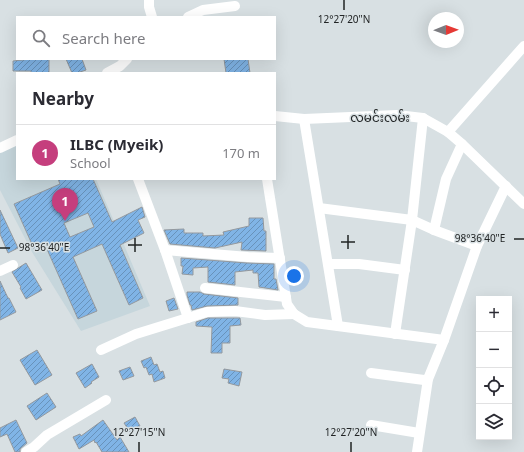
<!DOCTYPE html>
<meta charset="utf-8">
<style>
:root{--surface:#fff;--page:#f2f2f3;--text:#2b2b33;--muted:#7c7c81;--line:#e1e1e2;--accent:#c53e7d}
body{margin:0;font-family:"Noto Sans","Noto Sans Myanmar",sans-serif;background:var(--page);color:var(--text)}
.controls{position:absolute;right:12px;bottom:12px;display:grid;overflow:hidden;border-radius:0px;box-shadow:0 4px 16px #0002}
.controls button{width:36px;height:36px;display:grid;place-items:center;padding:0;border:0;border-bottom:1px solid var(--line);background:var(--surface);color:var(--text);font:20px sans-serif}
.compass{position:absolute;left:428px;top:12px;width:36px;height:36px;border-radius:50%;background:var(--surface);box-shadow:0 4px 16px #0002;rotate:89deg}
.you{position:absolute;left:294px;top:276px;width:14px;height:14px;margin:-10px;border:3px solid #fff;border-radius:50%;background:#1a73e8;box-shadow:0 0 0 6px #1a73e833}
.badge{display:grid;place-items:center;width:26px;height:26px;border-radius:50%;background:var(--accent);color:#fff;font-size:13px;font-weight:700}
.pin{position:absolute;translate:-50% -33px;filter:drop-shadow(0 1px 2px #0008)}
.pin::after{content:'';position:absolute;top:21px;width:14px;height:12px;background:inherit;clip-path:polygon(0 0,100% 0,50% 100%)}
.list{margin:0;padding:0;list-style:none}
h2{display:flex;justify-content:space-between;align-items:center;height:52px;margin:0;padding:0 16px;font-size:17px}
h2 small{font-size:13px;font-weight:400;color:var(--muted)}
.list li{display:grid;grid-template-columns:26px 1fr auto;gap:12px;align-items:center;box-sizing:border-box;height:56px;padding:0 16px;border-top:1px solid var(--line)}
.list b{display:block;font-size:15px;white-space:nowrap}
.list p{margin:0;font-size:13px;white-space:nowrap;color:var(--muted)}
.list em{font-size:13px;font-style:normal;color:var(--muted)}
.icon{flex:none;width:22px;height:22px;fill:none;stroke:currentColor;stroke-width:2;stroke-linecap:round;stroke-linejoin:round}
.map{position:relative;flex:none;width:524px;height:452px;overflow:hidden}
.search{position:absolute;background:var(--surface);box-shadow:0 4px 16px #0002;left:16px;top:16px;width:260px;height:44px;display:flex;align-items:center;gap:10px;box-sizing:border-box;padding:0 14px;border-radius:0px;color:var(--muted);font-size:15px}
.panel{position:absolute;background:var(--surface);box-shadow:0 4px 16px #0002;left:16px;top:72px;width:260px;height:108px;border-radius:0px}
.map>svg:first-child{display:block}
</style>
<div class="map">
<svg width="524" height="452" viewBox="0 0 524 452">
<defs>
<pattern id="building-hatch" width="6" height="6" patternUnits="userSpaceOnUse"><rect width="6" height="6" fill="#80b4e6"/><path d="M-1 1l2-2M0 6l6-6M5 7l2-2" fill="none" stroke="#6892ba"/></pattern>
</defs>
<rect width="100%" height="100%" fill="#d8e0e3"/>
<polygon fill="#c6d6dc" points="17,141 17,179 96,179 150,306 81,331 32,252 0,190 0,150"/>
<g fill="url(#building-hatch)" stroke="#94999e" fill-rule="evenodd">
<polygon points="31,59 49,59 49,73 31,73 31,71 13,71 13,61"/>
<polygon points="66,59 82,59 86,70 77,73 72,73"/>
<polygon points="224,59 248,59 250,73 226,73"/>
<path d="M 58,179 L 93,179 L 112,222 L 142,207 L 145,217 L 138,220 L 144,233 L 120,245 L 143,298 L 129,305 L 102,244 L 73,257 L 97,311 L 78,319 L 46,247 L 35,251 L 14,204 L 60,184 ZM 88,213 L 94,227 L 70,237 L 64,223 Z"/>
<polygon points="0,210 18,248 8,253 0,234"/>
<polygon points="249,218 263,218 264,231 266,231 266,251 241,250 242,242 215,248 170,244 164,230 184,229 184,233 203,233 203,236 224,235 223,232 249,226"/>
<polygon points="181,258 247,263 274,264 274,279 276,279 278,290 259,287 258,273 253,273 253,270 235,272 235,285 208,282 208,267 193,268 193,275 182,274 183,266 181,266"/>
<polygon points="26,263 42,290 26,299 20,288 21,287 12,272"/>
<polygon points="0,281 8,298 9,298 16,312 0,320"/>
<polygon points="187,292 200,292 204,294 238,298 238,305 207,306 192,310 191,305 190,305 187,295"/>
<polygon points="174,298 178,309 169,311 166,301"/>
<polygon points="208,318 240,318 241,325 230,326 230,343 222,343 222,353 211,353 212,327 196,326 196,322"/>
<polygon points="37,350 52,375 35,385 20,360"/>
<polygon points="151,357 154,365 157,364 160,372 163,371 165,378 154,382 152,374 149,375 146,367 144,368 141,361"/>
<polygon points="92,364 99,377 91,382 92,383 85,388 76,373"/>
<polygon points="130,367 134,376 123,380 119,371"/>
<polygon points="224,369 242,372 239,386 228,383 229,379 222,378"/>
<polygon points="47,393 56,407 36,420 27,406"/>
<polygon points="135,417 140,426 130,432 124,423"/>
<polygon points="16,420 27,443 20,449 20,452 15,452 7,434 0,437 0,428"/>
<polygon points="103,420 117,440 120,437 129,452 102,452 96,442 95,443 94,440 79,449 73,437 80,434 81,436"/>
</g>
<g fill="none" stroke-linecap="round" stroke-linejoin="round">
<g stroke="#fff" stroke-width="10">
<polyline points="149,0 149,7 152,17"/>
<polyline points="188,17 203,10 235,6"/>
<polyline points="107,73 120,66 127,59"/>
<polyline points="275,116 304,119 397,115 423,118 448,132 462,144 524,204"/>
<polyline points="304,119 338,326"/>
<polyline points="448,132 524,46"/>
<polyline points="0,148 17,140"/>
<polyline points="138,179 165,250 188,318"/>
<polyline points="267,179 287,304 294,314 307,322 444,340"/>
<polyline points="319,208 412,220 423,118"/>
<polyline points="434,230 446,179 462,144"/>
<polyline points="165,250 248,257 280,258"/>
<polyline points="328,264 359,264 405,270"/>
<polyline points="0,271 13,265"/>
<polyline points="205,288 286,297"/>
<polyline points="395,334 412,220 434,230 477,246"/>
<polyline points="101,350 136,334 207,312 235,311 265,315 294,314"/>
<polyline points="371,373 424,380 428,379"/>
<polyline points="371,425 419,433"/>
<polyline points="26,452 34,447 47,435 106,400"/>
<polyline points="417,452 428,379 444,340 477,246 506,186"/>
</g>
</g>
<path fill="none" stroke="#212425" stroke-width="1.5" d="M 344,0 L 344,10M 348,235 L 348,249M 135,238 L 135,252M 514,239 L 524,239M 341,242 L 355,242M 128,245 L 142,245M 0,248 L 10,248M 139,442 L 139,452M 351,442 L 351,452"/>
<g text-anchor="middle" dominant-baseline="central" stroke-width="3" stroke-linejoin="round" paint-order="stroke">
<g font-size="12" fill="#212425" stroke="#d8e0e3">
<text x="380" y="117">လမင်းလမ်း</text>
</g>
</g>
<g font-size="10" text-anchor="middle" fill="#212425" stroke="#d8e0e3" stroke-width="3" stroke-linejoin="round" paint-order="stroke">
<text x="344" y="23">12°27'20"N</text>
<text x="480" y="242">98°36'40"E</text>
<text x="44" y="251">98°36'40"E</text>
<text x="139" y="436">12°27'15"N</text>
<text x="351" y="436">12°27'20"N</text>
</g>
</svg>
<div class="controls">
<button>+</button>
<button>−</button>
<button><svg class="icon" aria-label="locate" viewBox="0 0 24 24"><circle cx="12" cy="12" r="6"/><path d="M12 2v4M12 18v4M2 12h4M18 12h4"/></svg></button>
<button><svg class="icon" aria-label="layers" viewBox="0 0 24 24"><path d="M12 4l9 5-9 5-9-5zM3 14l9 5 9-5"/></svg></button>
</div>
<svg class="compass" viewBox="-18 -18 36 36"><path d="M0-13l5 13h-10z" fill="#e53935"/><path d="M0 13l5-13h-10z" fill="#7c7c81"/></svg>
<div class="you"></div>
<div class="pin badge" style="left:65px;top:221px">1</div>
<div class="search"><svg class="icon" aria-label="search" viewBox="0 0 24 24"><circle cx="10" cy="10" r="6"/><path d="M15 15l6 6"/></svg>Search here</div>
<section class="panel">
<h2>Nearby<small></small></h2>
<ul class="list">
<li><span class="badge">1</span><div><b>ILBC (Myeik)</b><p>School</p></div><em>170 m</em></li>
</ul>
</section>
</div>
